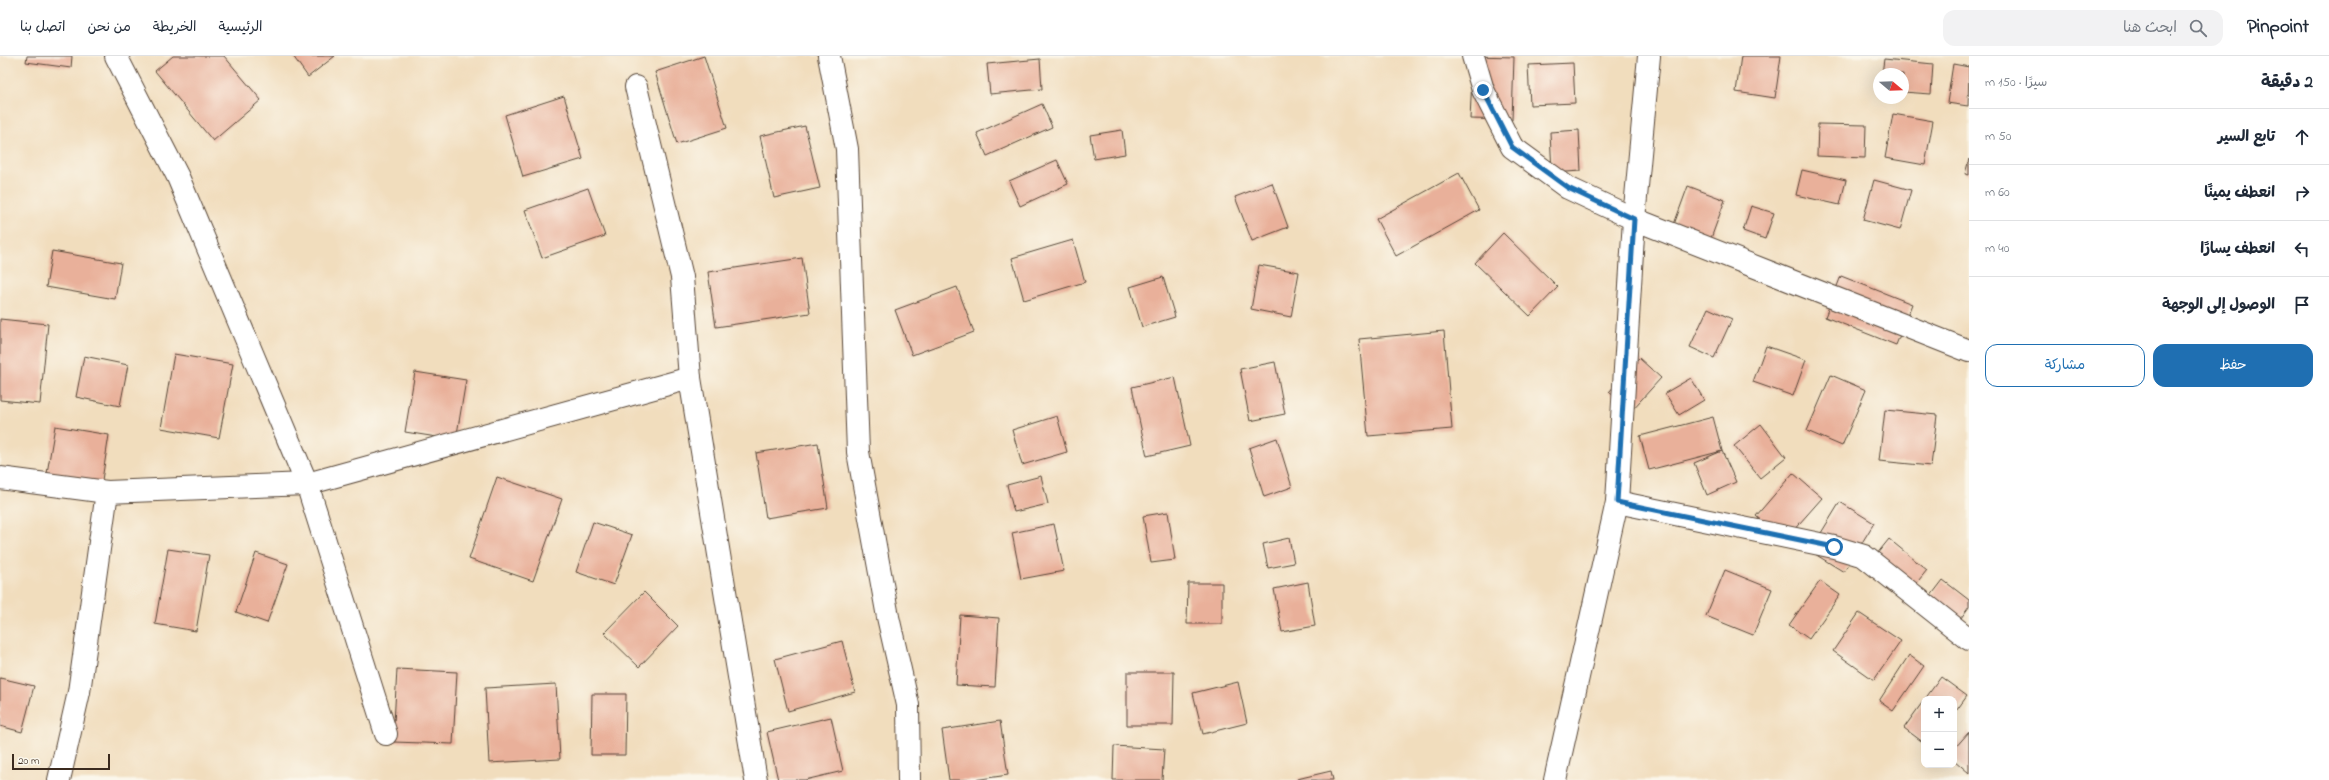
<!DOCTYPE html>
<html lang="ar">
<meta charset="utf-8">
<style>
:root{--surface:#fff;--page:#f2f2f3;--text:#1f2937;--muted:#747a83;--line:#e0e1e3;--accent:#1f6fb2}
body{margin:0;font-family:"Indie Flower","Playpen Sans Arabic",sans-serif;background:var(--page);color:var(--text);direction:rtl}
.controls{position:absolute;right:12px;bottom:12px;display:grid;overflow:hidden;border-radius:8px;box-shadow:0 4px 16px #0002}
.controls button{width:36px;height:36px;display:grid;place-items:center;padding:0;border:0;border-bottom:1px solid var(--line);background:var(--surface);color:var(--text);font:20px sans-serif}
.compass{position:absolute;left:1873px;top:12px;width:36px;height:36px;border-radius:50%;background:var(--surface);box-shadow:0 4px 16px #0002;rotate:109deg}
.scale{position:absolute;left:12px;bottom:10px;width:98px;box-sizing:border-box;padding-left:4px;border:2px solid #3b2a1e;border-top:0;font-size:11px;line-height:14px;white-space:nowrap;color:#3b2a1e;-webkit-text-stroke:3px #fbf7ec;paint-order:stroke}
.stop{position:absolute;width:12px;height:12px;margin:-9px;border:3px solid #1f6fb2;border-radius:50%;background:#fff}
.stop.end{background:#1f6fb2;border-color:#fff;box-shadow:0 1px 4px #0008}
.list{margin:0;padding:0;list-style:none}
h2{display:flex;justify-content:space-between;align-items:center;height:52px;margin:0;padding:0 16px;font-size:17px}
h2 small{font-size:13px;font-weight:400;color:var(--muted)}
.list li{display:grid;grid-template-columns:26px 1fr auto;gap:12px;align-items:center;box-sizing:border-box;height:56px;padding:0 16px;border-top:1px solid var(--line)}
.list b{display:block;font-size:15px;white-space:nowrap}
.list em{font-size:13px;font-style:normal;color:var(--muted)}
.actions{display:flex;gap:8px;padding:12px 16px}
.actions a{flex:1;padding:9px 0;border:1px solid var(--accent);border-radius:12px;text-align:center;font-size:14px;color:var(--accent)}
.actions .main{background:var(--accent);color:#fff}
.icon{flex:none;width:22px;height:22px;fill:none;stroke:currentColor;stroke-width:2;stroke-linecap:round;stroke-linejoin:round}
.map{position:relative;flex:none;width:1969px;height:724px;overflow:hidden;direction:ltr}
header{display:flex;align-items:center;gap:24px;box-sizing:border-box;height:56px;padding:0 20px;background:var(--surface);border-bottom:1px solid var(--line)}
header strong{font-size:19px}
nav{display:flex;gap:22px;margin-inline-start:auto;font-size:14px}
.search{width:280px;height:36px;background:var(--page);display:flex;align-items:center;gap:10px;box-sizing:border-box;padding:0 14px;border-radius:12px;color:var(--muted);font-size:15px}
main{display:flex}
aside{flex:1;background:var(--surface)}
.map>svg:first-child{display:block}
</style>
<header>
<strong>Pinpoint</strong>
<div class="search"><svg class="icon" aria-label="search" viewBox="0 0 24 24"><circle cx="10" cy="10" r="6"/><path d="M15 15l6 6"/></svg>ابحث هنا</div>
<nav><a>الرئيسية</a><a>الخريطة</a><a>من نحن</a><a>اتصل بنا</a></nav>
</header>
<main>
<aside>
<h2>2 دقيقة<small>سيرًا · 150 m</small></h2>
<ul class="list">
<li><svg class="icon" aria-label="ahead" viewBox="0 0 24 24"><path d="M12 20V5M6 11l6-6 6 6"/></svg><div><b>تابع السير</b></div><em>50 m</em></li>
<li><svg class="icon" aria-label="right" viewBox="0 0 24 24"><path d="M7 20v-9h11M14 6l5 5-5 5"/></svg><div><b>انعطف يمينًا</b></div><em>60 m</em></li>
<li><svg class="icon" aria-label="left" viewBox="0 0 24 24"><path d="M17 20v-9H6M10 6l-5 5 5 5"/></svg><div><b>انعطف يسارًا</b></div><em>40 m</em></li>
<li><svg class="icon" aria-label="arrive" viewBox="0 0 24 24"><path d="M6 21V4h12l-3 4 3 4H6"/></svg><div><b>الوصول إلى الوجهة</b></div></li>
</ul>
<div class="actions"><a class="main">حفظ</a><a>مشاركة</a></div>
</aside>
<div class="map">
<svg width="1969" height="724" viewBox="0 0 1969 724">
<rect width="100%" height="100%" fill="#fbf7ec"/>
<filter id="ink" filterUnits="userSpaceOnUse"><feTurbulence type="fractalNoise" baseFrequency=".025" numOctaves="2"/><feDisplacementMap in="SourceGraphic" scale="8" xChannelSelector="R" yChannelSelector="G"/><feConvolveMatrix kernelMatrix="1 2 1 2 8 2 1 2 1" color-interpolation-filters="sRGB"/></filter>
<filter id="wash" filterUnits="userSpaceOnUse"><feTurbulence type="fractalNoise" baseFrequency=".012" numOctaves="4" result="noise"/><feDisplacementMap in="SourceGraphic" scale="16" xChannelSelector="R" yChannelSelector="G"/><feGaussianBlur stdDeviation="0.9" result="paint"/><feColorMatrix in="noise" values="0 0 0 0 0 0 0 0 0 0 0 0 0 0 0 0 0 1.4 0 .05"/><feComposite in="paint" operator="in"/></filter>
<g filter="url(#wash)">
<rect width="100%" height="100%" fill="#f1ddbd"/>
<g id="blocks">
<g fill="#e9b09a">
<polygon points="27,0 72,0 71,12 26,6"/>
<polygon points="173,0 224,0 261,44 213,85 155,15"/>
<polygon points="293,0 335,0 308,21"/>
<polygon points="704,0 727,72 677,88 655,16"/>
<polygon points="1473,0 1514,1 1512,64 1470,63"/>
<polygon points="1741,0 1781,0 1775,42 1736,36"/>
<polygon points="1040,3 1042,33 990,38 987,8"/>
<polygon points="1884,3 1933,8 1931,38 1903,36 1903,18 1882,18"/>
<polygon points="1573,7 1575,47 1530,49 1528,9"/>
<polygon points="1953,8 1969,11 1968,50 1947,47"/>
<polygon points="564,40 583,103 523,121 505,59"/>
<polygon points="1042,48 1052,71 987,100 977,77"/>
<polygon points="1893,58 1933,65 1925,109 1885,102"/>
<polygon points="1818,68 1866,69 1865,102 1817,100"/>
<polygon points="805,70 820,132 774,142 760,80"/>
<polygon points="1122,74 1125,98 1094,103 1090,79"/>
<polygon points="1579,74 1581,115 1552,117 1550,76"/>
<polygon points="1969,103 1969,119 1965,118"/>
<polygon points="1057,104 1068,128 1020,150 1009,125"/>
<polygon points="1802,114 1846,124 1840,149 1796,139"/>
<polygon points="1459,117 1479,154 1396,200 1376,163"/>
<polygon points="1874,124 1911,134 1900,174 1863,164"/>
<polygon points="1272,127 1288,171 1252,185 1235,141"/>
<polygon points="1688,130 1725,144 1706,196 1669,182"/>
<polygon points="588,132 605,180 542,202 525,154"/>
<polygon points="1751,150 1774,157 1765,183 1743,175"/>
<polygon points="1503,177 1558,231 1530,260 1475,207"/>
<polygon points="1073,184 1085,226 1024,244 1012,202"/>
<polygon points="52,195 121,207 115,243 46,231"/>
<polygon points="802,202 810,257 716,271 708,216"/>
<polygon points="1259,209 1299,216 1291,261 1251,253"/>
<polygon points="1841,220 1912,248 1896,289 1825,261"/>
<polygon points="1163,221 1175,261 1142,271 1130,231"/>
<polygon points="957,231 974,276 912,299 895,254"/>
<polygon points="1708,252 1732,263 1714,302 1690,291"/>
<polygon points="0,263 48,268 40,348 0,344"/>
<polygon points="1444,275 1452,373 1368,380 1359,283"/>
<polygon points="1766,290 1806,304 1793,340 1753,326"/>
<polygon points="174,298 233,308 219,382 161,372"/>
<polygon points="84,300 128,309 120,350 76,341"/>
<polygon points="1639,302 1661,322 1631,355 1609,336"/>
<polygon points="1275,306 1285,358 1250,365 1240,313"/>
<polygon points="415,316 466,324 456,384 405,376"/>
<polygon points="1831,319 1866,334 1842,390 1807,375"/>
<polygon points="1175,321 1190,390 1147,400 1132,331"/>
<polygon points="1691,322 1704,344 1679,359 1665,337"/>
<polygon points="1885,354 1937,359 1931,410 1879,405"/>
<polygon points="1057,360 1067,396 1022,409 1012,374"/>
<polygon points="1713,361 1722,395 1736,426 1707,439 1694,407 1722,395 1649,414 1640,380"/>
<polygon points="1761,368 1786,401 1760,422 1734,390"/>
<polygon points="55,370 109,379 100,437 45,429"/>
<polygon points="1277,382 1292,431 1264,441 1249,392"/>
<polygon points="818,387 828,452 766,462 756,397"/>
<polygon points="1793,417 1822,442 1784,485 1756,460"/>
<polygon points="1041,420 1048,448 1014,456 1007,429"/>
<polygon points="497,421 562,443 533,525 469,503"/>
<polygon points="1840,446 1874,467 1844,516 1810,495"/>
<polygon points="1168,456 1175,504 1151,507 1143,460"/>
<polygon points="593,466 632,479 614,529 576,516"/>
<polygon points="1054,468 1064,515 1021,523 1012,477"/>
<polygon points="1289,482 1294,507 1268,512 1263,488"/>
<polygon points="1889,483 1927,514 1906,540 1868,509"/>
<polygon points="168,493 209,499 196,575 155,568"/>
<polygon points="256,497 288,508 267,567 236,556"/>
<polygon points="1725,514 1772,533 1753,579 1706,560"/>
<polygon points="1943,524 1969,544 1969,551 1950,577 1920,554"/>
<polygon points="1820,525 1840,539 1809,583 1789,569"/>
<polygon points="1308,526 1315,570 1282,576 1274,533"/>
<polygon points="1188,527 1222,527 1222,568 1187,568"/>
<polygon points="644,536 678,570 639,611 604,577"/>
<polygon points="1859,557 1901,585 1874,624 1833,595"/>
<polygon points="960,559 999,562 995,631 956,629"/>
<polygon points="842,585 855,636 788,655 775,603"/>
<polygon points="1909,599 1924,610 1893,655 1879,645"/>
<polygon points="397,613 457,616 453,688 393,686"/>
<polygon points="1127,616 1174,616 1173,669 1127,669"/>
<polygon points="1941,621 1967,640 1954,658 1954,643 1925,643"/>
<polygon points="0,622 34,630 22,676 0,670"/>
<polygon points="1238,626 1247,667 1203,678 1193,637"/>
<polygon points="556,628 560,703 489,707 485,632"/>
<polygon points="592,638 626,638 625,699 591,699"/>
<polygon points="1924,644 1924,687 1904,672"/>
<polygon points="831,661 843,715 805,724 778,724 767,676"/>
<polygon points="1000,665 1008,719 974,724 949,724 942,674"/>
<polygon points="1969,676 1969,717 1954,704 1954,693"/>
<polygon points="1114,690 1164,693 1162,724 1113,724"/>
<polygon points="1331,715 1333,724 1297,724 1297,723"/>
</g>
</g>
</g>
<g filter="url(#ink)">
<use href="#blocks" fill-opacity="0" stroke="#564536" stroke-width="1"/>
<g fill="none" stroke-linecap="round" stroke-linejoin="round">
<g stroke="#564536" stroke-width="24">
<g id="street">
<polyline points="116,0 178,121 307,428 386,678"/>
<polyline points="829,0 847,93 858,396 888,561 908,649 909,724"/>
<polyline points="1473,0 1483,34 1512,91 1568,132 1634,163 1969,295"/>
<polyline points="636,31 682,221 690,322 756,724"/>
<polyline points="0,422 107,436 307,428 690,322"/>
<polyline points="1617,446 1834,491 1864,500 1969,583"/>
<polyline points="59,724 79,636 107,436"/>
<polyline points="1555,724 1617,446 1634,163 1649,0"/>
</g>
</g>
<use href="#street" stroke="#fff" stroke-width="22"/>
</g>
</g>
<g fill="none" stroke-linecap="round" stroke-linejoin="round" filter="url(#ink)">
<polyline stroke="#1f6fb2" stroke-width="5" points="1483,34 1512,91 1568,132 1634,163 1617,446 1834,491"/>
</g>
</svg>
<div class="controls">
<button>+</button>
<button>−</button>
</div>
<svg class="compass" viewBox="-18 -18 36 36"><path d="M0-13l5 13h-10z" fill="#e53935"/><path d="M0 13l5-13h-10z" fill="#747a83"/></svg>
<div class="scale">20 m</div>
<div class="stop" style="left:1834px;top:491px"></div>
<div class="stop end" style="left:1483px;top:34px"></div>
</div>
</main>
